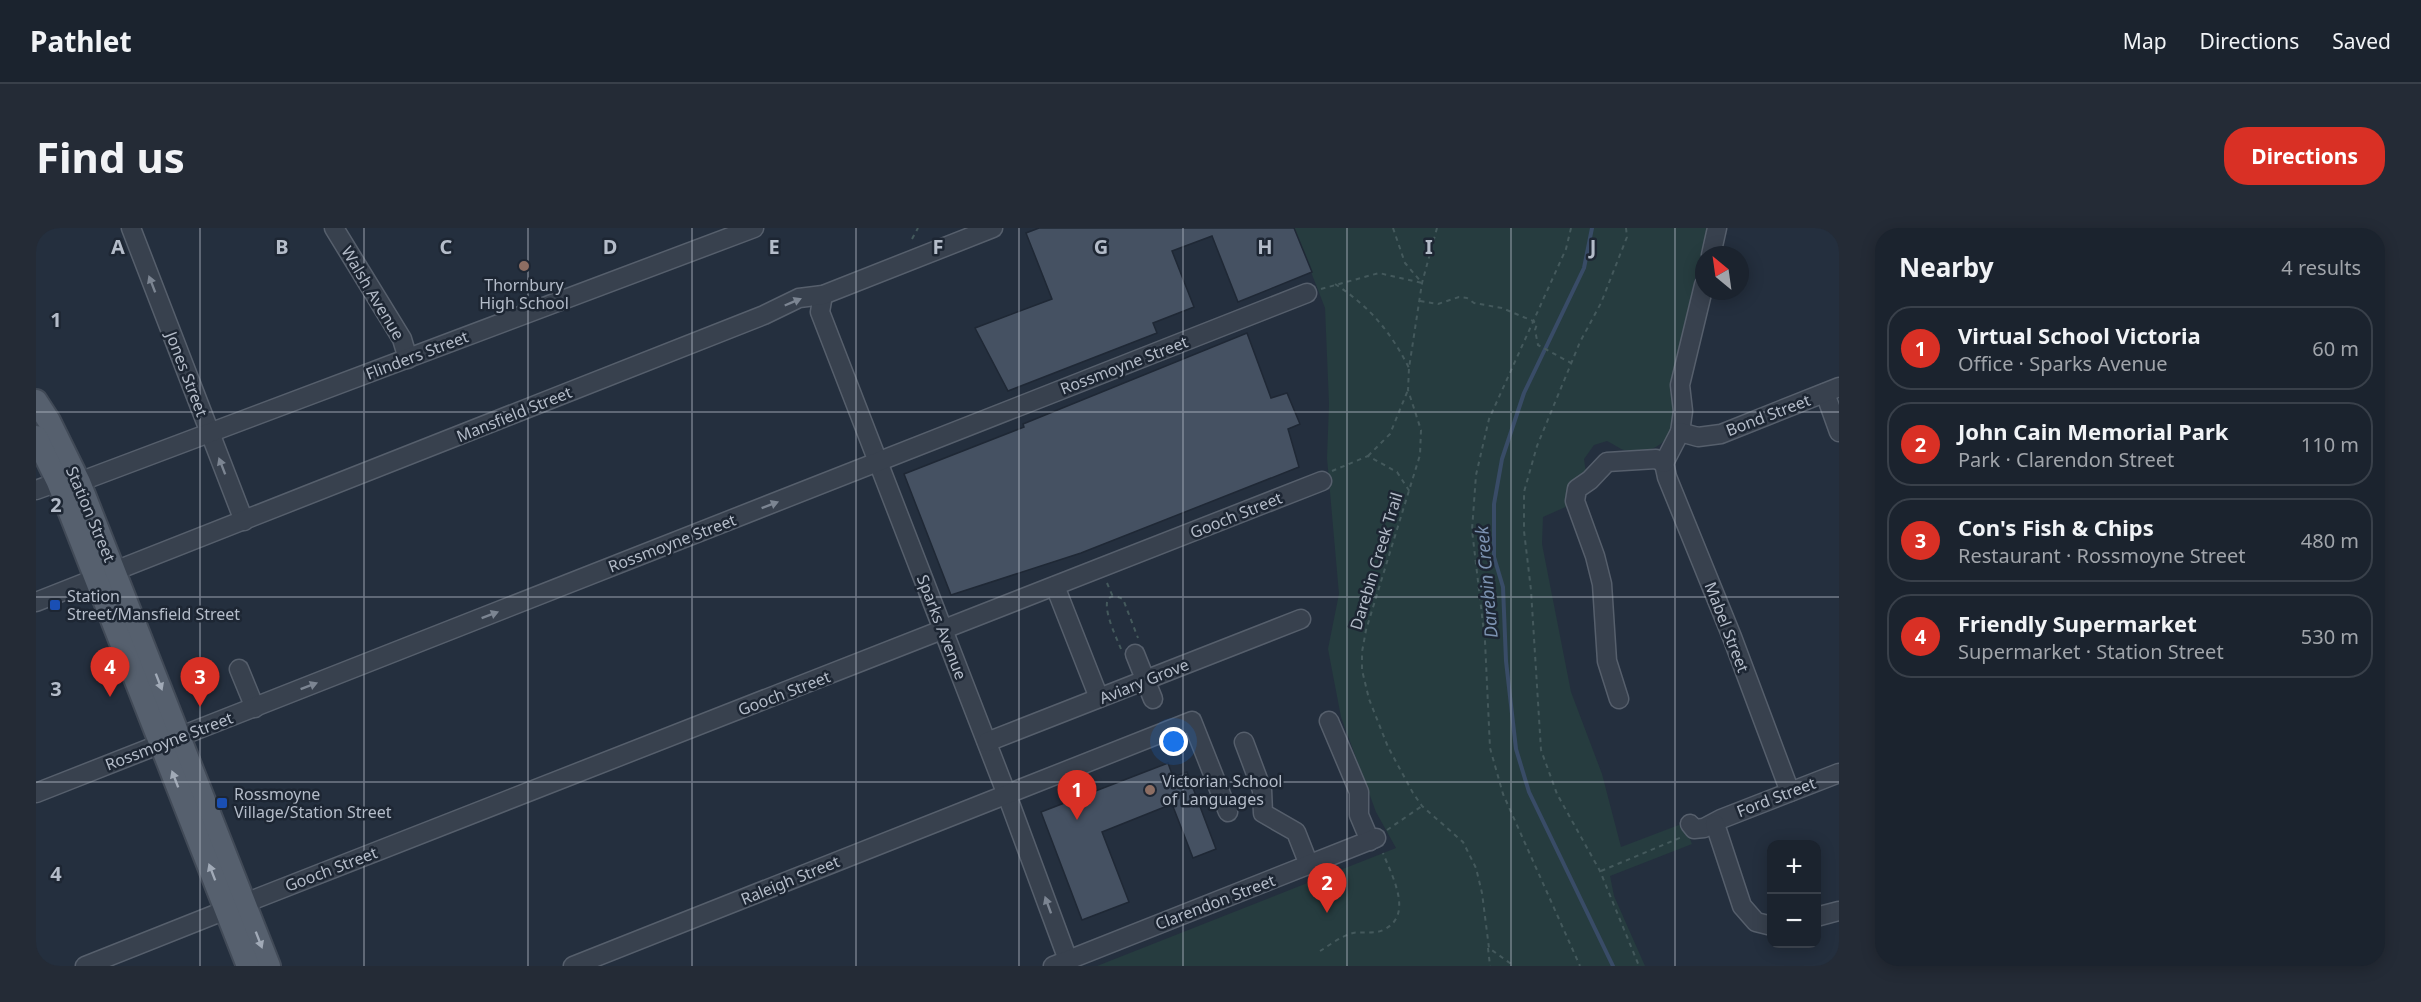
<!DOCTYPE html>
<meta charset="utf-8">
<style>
:root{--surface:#1b232e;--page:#242b36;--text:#f1f3f6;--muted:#a0a4aa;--line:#39404a;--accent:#d93025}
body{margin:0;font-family:"Noto Sans",sans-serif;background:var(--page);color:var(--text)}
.controls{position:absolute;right:18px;bottom:18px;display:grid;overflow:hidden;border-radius:12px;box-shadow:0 3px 15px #0003}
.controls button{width:54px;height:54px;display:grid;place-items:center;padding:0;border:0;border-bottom:2px solid var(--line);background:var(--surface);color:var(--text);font:30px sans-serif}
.compass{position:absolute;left:1659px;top:18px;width:54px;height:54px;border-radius:50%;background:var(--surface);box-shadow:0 3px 15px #0003;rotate:331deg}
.you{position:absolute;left:1138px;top:514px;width:21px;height:21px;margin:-15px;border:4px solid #fff;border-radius:50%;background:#1a73e8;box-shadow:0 0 0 9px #1a73e833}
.badge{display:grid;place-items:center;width:39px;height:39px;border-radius:50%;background:var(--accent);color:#fff;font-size:20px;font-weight:700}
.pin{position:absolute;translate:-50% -50px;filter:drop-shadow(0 2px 3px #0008)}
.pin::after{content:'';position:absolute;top:32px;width:21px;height:18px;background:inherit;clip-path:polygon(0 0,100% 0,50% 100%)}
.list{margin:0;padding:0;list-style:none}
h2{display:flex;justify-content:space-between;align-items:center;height:78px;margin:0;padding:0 24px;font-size:26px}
h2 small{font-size:20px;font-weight:400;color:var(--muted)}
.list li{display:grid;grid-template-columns:39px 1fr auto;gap:18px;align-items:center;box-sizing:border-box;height:84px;margin:0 12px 12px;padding:0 12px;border:2px solid var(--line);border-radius:24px}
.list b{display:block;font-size:22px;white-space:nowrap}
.list p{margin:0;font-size:20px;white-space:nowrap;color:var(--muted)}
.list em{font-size:20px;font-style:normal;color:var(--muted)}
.map{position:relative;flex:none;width:1803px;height:738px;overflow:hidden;border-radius:24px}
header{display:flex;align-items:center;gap:36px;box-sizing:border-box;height:84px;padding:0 30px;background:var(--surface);border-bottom:2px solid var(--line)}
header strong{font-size:28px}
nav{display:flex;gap:33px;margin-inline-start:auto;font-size:21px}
.intro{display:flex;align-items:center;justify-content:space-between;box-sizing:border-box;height:144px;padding:0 36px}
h1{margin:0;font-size:42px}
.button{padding:15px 27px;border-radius:24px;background:var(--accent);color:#fff;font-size:21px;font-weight:700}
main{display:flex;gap:36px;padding:0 36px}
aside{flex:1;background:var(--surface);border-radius:24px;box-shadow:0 3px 15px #0003}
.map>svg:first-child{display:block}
</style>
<header>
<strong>Pathlet</strong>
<nav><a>Map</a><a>Directions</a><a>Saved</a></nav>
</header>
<div class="intro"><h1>Find us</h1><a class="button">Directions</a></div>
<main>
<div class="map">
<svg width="1803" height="738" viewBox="0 0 1803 738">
<rect width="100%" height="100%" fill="#242f3e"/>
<path fill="#263c3f" d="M 1258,0 L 1671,0 L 1634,157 C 1635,169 1638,180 1638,191 C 1636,216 1611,229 1588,222 C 1582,220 1578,216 1571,213 L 1558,217 L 1548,231 L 1550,245 C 1533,252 1534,260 1534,277 L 1507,289 L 1506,316 L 1535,464 L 1566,546 L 1585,619 L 1648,595 L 1656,616 L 1574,648 L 1578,668 L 1609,738 L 1061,738 L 1360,620 L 1340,584 L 1305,489 L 1292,421 L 1303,366 L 1291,230 L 1293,176 L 1289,80 Z"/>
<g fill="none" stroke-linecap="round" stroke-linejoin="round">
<polyline stroke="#394c67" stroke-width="4" points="1556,0 1548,40 1488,165 1466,231 1458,276 1458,329 1467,359 1470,433 1480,521 1493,564 1577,738"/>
</g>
<g fill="#455162" stroke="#1f2835" stroke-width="1.5">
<polygon points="1003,0 1258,0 1276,44 1202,74 1176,8 1136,23 1158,79 1117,95 1121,105 972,163 939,100 1016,71 990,5"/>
<polygon points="1211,105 1235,170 1251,165 1264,196 1252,201 1263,239 1045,325 915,367 868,246 988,199 987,196"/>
<polygon points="1132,535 1137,549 1151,544 1180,621 1157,630 1136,576 1066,604 1093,674 1046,692 1005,584"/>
</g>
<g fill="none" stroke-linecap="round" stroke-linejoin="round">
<g stroke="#565f6c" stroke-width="21">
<g id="minor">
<polyline points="95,0 208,293"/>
<polyline points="298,0 366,111 372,131"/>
<polyline points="1675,27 1681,0"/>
<polyline points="787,67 784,84 971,567 1032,732"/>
<polyline points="1789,165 1803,204"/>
<polyline points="1644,204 1647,183 1644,157 1668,57"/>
<polyline points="1628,235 1631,249 1696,409 1754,564"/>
<polyline points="43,254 718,0"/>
<polyline points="0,262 22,254"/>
<polyline points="1019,358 1063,470"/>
<polyline points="0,374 728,87 763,70 787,67 957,0"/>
<polyline points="1099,426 1117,471"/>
<polyline points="203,441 219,480"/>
<polyline points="1583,471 1571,433 1566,356 1559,328 1539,273 1541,261 1554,252 1571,234 1620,231 1628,235 1644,204 1662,209 1685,206 1803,159"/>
<polyline points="1293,493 1323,564 1323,587 1334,613"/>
<polyline points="951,514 1265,391"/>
<polyline points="1208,514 1226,562 1227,585 1260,604 1273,637"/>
<polyline points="0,565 1271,65"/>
<polyline points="1654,596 1658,601 1668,600 1685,591 1803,545"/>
<polyline points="1679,596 1706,678 1720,694 1736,698"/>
<polyline points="209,675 1286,253"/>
<polyline points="1780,689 1803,683"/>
<polyline points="49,738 190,682"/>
<polyline points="537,738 1156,493 1192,584"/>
<polyline points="1017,738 1340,610"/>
</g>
</g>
<g stroke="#414a57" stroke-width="26">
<g id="major">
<polyline points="0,173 13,193 43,254 233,738"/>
<polyline points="0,209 22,254 212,738"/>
</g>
</g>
<g stroke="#44595c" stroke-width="2" stroke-dasharray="4.5 4.5" stroke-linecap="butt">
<polyline points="1357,0 1369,35 1386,55"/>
<polyline points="1401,0 1386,55 1373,140 1372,162 1385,202 1384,227 1330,402 1326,424 1326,442 1333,471 1352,519 1377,565 1386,578 1427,614 1440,640 1446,665 1453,720 1478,738"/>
<polyline points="1535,0 1530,21 1453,191 1440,247 1436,302 1449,413 1454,520 1467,566 1544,738"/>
<polyline points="1590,0 1591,9 1565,75 1544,114 1501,218 1488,264 1488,303 1495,362 1505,522 1521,566 1564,643 1603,738"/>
<polyline points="876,11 882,0"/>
<path d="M 1299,56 C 1333,78 1355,104 1373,140"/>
<polyline points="1285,61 1343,45 1386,55"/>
<polyline points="1384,73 1402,76 1423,69 1431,70 1438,75 1466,80 1497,93 1501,96 1499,102 1502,117 1535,135"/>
<polyline points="1332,228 1354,206 1372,162"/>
<polyline points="1296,243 1332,228 1361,244 1374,264"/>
<polyline points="1071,355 1077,369"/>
<path d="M 1085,421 C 1081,411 1054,356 1087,371 L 1102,410"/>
<polyline points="1351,602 1386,578"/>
<polyline points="1565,643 1646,609"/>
<polyline points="1452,720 1454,738"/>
<path d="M 1284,723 C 1294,717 1305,708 1317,705 C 1327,703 1339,707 1349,701 C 1378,686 1355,646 1347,625"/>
</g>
<use href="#minor" stroke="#38414e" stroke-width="18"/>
<use href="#major" stroke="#56606e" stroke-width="22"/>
</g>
<defs><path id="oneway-solid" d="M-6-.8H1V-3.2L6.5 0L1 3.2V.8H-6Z" transform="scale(1.5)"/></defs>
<g fill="#7c8592">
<use href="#oneway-solid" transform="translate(116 56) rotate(-111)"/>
<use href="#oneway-solid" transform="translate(757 74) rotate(-23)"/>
<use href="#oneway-solid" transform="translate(186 238) rotate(-111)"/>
<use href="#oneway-solid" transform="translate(734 277) rotate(-21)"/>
<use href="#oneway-solid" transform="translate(454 387) rotate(-21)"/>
<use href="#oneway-solid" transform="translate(273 458) rotate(-21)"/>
<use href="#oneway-solid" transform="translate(1012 677) rotate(-110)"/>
</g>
<g fill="#a1aab7">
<use href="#oneway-solid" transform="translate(123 454) rotate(69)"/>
<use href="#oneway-solid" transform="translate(139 551) rotate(-111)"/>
<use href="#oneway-solid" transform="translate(176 644) rotate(-111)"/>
<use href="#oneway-solid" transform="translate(223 712) rotate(69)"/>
</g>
<path fill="none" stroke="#b4bcc9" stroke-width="1.5" stroke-opacity="0.55" d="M 164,0 L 164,738M 328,0 L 328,738M 492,0 L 492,738M 656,0 L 656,738M 820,0 L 820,738M 983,0 L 983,738M 1147,0 L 1147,738M 1311,0 L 1311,738M 1475,0 L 1475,738M 1639,0 L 1639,738M 0,184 L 1803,184M 0,369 L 1803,369M 0,554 L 1803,554"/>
<g fill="#8d6e63" stroke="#1d2633" stroke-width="2">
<circle cx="488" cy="38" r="6"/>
<circle cx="1114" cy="562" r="6"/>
</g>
<g fill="#1a4fb4" stroke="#1d2633" stroke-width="2">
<rect x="13" y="371" width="12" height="12" rx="3"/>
<rect x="180" y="569" width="12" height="12" rx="3"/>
</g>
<g text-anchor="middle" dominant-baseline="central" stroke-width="5" stroke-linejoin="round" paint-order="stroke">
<g font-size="16" fill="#b4bcc9" stroke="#1d2633" text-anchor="start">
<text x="488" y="57" text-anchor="middle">Thornbury<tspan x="488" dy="18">High School</tspan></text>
<text x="31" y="368">Station<tspan x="31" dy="18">Street/Mansfield Street</tspan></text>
<text x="1126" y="553">Victorian School<tspan x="1126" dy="18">of Languages</tspan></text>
<text x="198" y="566">Rossmoyne<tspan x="198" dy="18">Village/Station Street</tspan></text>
</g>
<g font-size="16" fill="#b4bcc9" stroke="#1d2633">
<text transform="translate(337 65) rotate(59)">Walsh Avenue</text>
<text transform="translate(381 127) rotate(-21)">Flinders Street</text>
<text transform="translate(1088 137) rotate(-21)">Rossmoyne Street</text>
<text transform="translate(151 146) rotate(69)">Jones Street</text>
<text transform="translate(478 186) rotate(-22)">Mansfield Street</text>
<text transform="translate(1732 187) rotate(-21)">Bond Street</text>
<text transform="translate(55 286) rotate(67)">Station Street</text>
<text transform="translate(1200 287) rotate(-22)">Gooch Street</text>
<text transform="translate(636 315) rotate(-21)">Rossmoyne Street</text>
<text transform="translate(1340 333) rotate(-73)">Darebin Creek Trail</text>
<text transform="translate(906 399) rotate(69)">Sparks Avenue</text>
<text transform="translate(1691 399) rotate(69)">Mabel Street</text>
<text transform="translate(1108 453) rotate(-22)">Aviary Grove</text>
<text transform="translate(748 465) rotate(-21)">Gooch Street</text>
<text transform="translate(133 513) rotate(-21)">Rossmoyne Street</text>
<text transform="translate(1740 569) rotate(-21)">Ford Street</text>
<text transform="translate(295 641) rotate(-21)">Gooch Street</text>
<text transform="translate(754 652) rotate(-22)">Raleigh Street</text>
<text transform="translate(1179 674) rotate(-21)">Clarendon Street</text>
</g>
<g font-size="18" font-style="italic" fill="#7c92b1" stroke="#1d2633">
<text transform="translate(1450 354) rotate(-95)">Darebin Creek</text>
</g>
</g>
<g font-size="20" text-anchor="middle" font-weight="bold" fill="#b4bcc9" stroke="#1d2633" stroke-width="5" stroke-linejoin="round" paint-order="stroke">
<text x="82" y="26">A</text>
<text x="246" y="26">B</text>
<text x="410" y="26">C</text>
<text x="574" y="26">D</text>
<text x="738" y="26">E</text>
<text x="902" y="26">F</text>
<text x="1065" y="26">G</text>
<text x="1229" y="26">H</text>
<text x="1393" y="26">I</text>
<text x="1557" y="26">J</text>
<text x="20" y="99">1</text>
<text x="20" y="284">2</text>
<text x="20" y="468">3</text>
<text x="20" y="653">4</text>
</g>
</svg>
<div class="controls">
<button>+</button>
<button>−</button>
</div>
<svg class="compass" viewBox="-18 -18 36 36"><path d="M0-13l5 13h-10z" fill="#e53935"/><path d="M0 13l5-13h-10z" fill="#a0a4aa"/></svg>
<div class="you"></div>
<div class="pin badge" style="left:1041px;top:592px">1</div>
<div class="pin badge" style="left:1291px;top:685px">2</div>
<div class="pin badge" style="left:164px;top:479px">3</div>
<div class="pin badge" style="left:74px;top:469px">4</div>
</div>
<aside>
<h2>Nearby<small>4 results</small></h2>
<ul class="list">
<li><span class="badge">1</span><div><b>Virtual School Victoria</b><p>Office · Sparks Avenue</p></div><em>60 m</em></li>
<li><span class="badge">2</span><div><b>John Cain Memorial Park</b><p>Park · Clarendon Street</p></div><em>110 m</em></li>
<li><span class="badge">3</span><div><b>Con's Fish &amp; Chips</b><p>Restaurant · Rossmoyne Street</p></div><em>480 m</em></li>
<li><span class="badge">4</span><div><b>Friendly Supermarket</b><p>Supermarket · Station Street</p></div><em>530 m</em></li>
</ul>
</aside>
</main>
